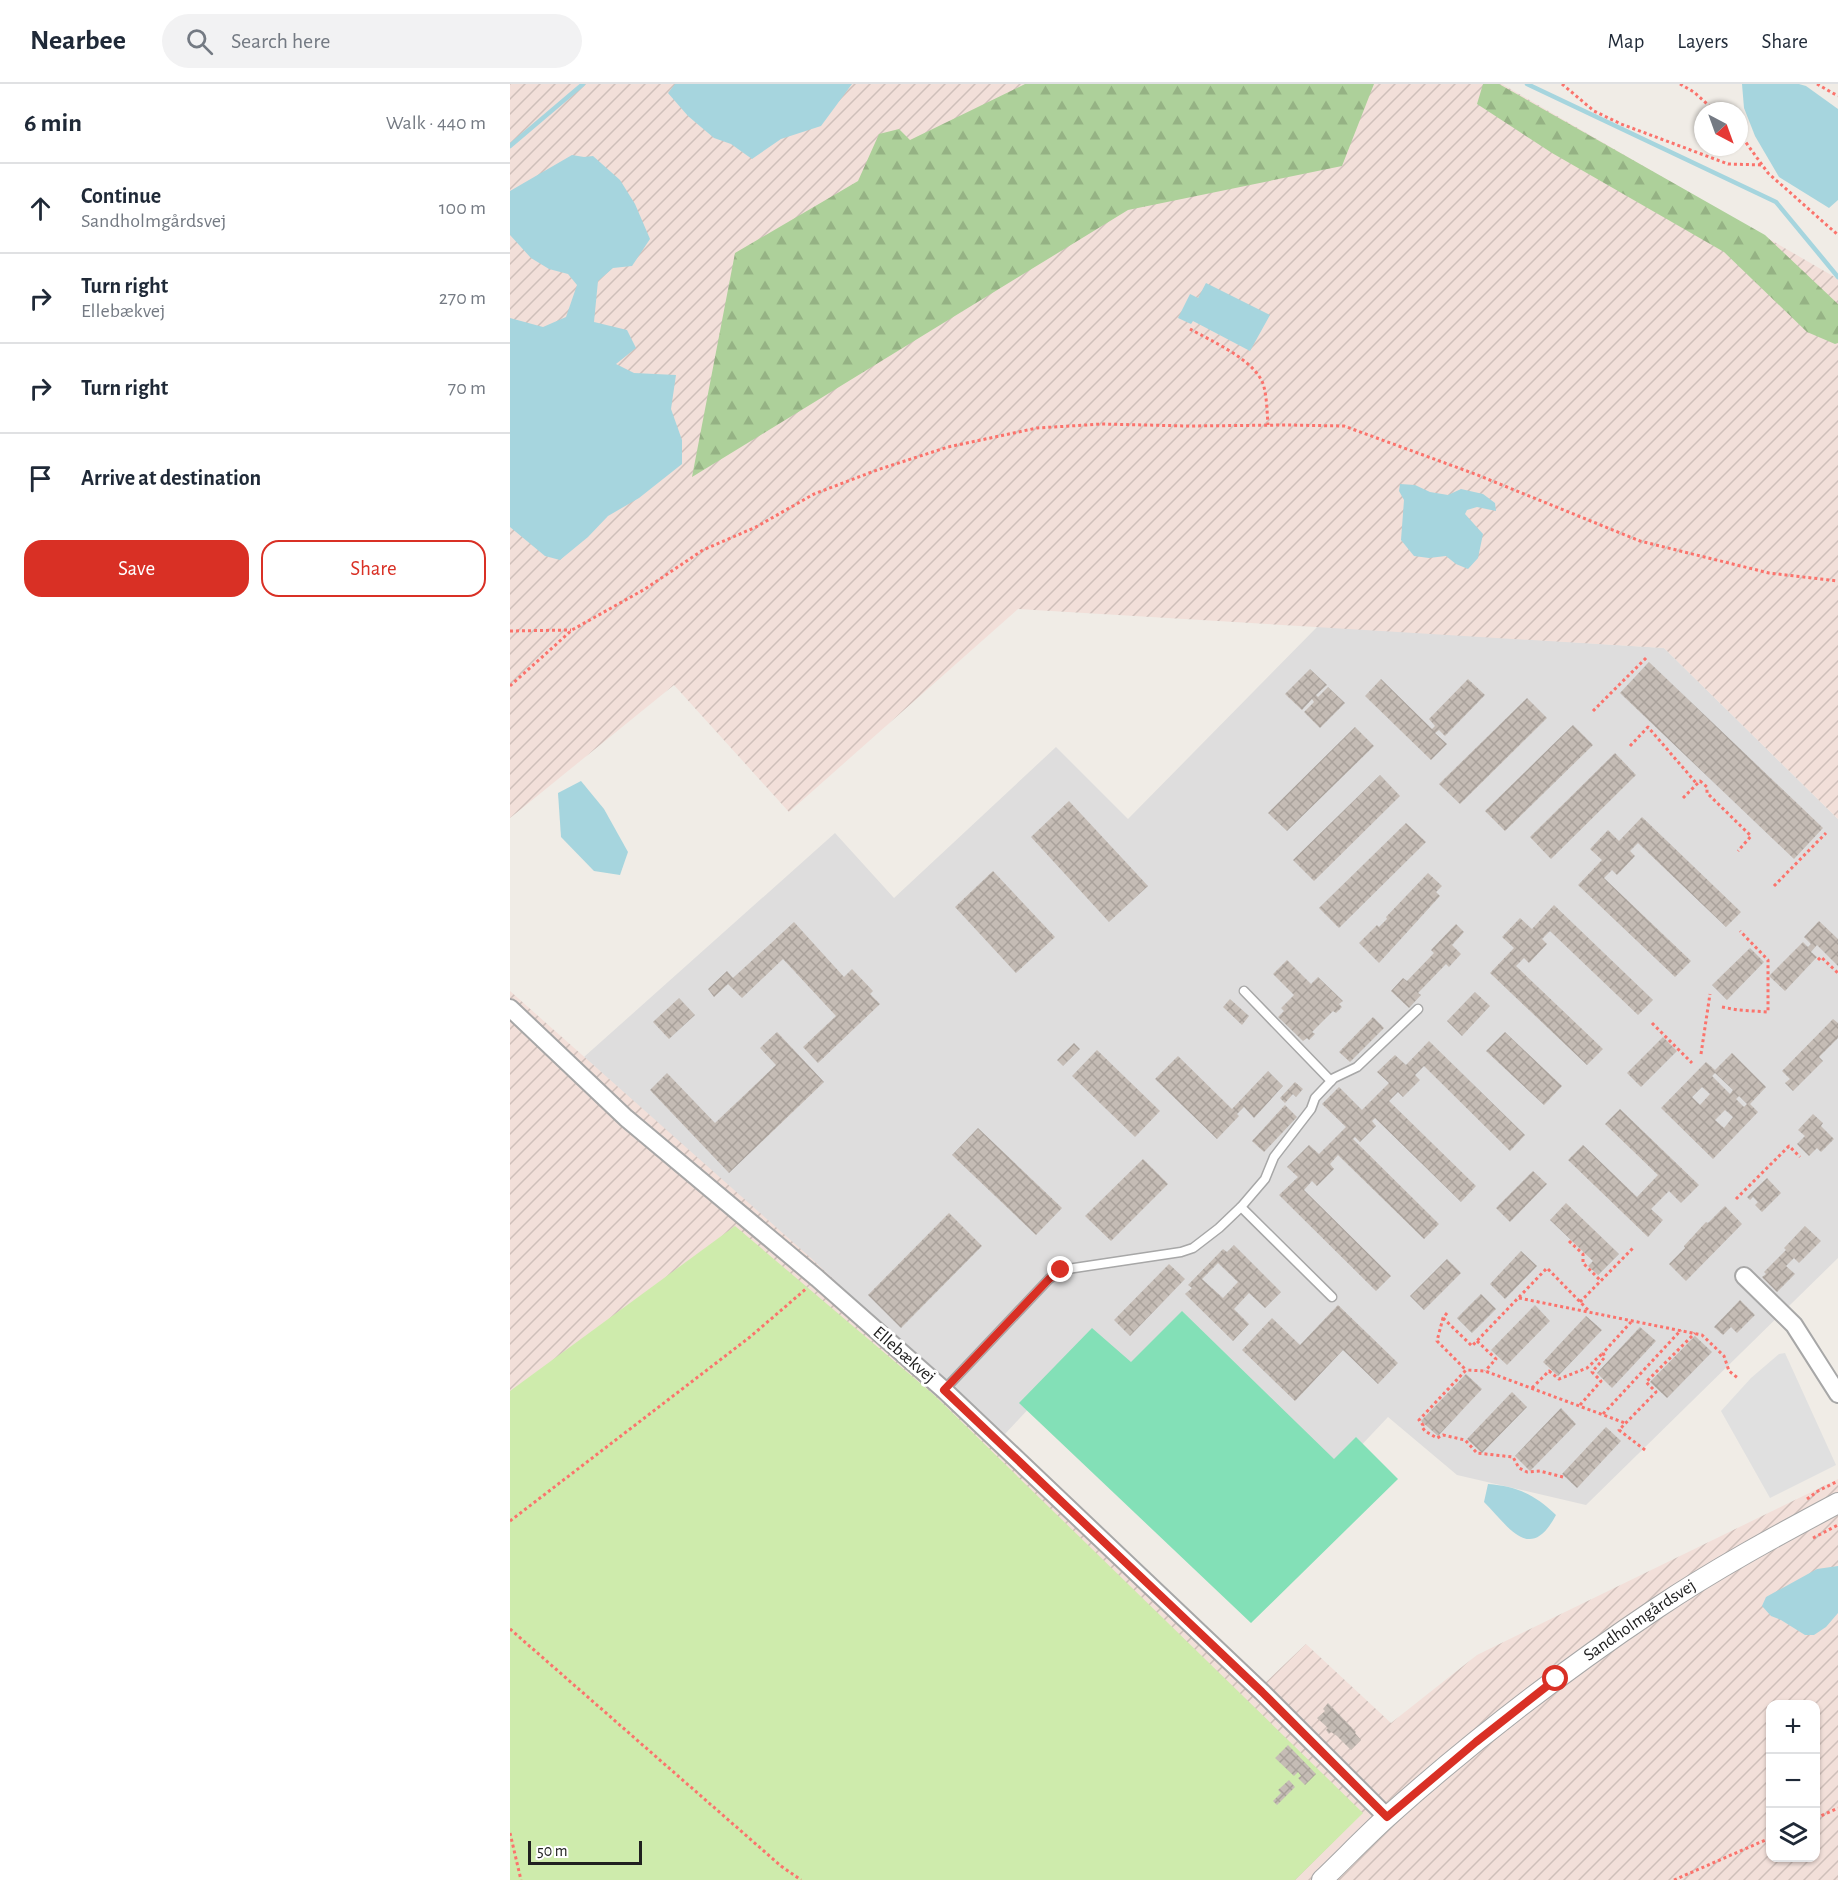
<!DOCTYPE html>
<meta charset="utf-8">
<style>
:root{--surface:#fff;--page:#f2f2f3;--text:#1f2937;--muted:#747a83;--line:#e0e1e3;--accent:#d93025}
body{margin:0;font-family:"Alegreya Sans",sans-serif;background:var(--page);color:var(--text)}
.controls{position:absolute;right:18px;bottom:18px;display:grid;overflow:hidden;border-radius:12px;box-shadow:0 2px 4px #0004}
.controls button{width:54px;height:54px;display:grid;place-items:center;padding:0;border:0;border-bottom:2px solid var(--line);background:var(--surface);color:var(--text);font:30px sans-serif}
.compass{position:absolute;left:1184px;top:18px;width:54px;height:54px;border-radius:50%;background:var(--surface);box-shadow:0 2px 4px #0004;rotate:139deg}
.scale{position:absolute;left:18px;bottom:15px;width:114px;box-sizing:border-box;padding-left:6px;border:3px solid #202020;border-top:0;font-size:16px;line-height:21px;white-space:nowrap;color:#202020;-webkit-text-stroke:4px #fff;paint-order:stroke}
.stop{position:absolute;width:18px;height:18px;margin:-14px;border:4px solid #d93025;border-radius:50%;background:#fff}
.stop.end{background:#d93025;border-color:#fff;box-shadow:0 2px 6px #0008}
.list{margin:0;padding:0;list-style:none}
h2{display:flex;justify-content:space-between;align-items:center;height:78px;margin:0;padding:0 24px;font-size:26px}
h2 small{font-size:20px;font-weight:400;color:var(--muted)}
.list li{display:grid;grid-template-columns:39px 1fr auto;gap:18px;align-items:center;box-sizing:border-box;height:90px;padding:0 24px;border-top:2px solid var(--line)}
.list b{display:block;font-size:22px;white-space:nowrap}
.list p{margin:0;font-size:20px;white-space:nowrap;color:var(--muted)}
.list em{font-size:20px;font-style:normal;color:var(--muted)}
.actions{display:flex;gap:12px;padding:18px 24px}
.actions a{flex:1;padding:14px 0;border:2px solid var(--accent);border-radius:18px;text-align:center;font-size:21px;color:var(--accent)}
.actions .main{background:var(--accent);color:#fff}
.icon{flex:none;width:33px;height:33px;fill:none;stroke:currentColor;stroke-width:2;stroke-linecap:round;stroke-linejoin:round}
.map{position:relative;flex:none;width:1328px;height:1796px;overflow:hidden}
header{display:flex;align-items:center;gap:36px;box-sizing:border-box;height:84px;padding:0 30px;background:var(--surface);border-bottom:2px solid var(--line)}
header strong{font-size:28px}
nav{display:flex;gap:33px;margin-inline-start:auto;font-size:21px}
.search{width:420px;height:54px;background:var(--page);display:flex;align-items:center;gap:15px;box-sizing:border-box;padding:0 21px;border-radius:33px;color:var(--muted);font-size:22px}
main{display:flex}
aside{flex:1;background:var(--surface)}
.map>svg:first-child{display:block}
</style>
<header>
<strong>Nearbee</strong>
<div class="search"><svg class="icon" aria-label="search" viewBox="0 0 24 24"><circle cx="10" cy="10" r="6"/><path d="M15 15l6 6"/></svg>Search here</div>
<nav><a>Map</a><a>Layers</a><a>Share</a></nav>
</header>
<main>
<aside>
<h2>6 min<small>Walk · 440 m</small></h2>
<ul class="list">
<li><svg class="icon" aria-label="ahead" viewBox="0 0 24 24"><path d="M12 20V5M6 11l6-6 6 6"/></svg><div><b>Continue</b><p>Sandholmgårdsvej</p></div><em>100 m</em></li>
<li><svg class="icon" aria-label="right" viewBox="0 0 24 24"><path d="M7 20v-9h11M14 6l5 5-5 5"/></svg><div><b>Turn right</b><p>Ellebækvej</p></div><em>270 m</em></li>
<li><svg class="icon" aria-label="right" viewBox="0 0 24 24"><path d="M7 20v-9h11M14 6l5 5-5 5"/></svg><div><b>Turn right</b></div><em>70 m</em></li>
<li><svg class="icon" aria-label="arrive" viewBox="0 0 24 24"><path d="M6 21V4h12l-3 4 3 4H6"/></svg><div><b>Arrive at destination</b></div></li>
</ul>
<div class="actions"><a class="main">Save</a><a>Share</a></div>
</aside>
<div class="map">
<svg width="1328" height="1796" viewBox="0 0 1328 1796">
<defs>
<pattern id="military-furrows" width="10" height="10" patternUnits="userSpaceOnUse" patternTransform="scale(1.5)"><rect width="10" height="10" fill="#f2dfd9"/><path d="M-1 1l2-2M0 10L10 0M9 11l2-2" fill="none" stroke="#cfbfba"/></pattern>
<pattern id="forest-firs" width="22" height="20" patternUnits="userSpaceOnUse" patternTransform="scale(1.5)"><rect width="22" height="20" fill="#add09a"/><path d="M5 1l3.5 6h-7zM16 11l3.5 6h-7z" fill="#95b284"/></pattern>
<pattern id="building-cross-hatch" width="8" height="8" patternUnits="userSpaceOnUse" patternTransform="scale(1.5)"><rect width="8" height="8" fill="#c5bcb5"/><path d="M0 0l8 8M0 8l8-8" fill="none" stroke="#a9a19b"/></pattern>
</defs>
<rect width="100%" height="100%" fill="#f0ece6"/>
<polygon fill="#dedddd" points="808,542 1154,564 1328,735 1328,1174 1076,1421 947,1391 878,1333 827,1387 621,1284 587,1251 495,1350 74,973 325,749 384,814 546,663 618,735"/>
<g fill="url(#military-furrows)" fill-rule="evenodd">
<polygon points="0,0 992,0 1328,195 1328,735 1154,564 508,525 279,728 164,601 0,734"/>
<path d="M 0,907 L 302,1175 L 754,1600 L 796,1560 L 881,1639 L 967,1571 L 1328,1395 L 1328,1796 L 0,1796 ZM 1260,1620 L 1306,1620 L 1306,1774 L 1260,1774 Z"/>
</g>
<polygon fill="#ceebac" points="225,1142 423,1310 853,1729 785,1796 0,1796 0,1307"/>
<g fill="url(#forest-firs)">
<polygon points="515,0 864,0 832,82 618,126 182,393 225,169 348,97 369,50 389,45 400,56"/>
<polygon points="973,0 989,0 1255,151 1328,220 1328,259 1325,260 1297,248 1214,168 1042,69 967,20"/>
</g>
<polygon fill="#83e0b7" points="672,1227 824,1375 846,1353 888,1395 741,1539 509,1319 582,1244 621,1278"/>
<polygon fill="#e0e0e0" points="1275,1269 1326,1381 1260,1414 1211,1327 1241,1294 1269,1270"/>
<g fill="#a6d5de">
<polygon points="165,0 342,0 311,42 271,55 242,75 221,60 204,54 178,32 158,9"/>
<polygon points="1232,0 1289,0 1296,2 1328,25 1328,116 1319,124 1269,93 1245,52 1234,24"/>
<polygon points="62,71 74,73 83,72 110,96 125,120 140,155 122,182 103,184 88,197 84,238 117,246 126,264 106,280 124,289 166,291 161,325 172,356 172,380 129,414 98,432 78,453 50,476 35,472 0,443 0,234 33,243 56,233 67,201 58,190 39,185 21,174 0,151 0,107"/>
<polygon points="696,199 760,231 740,267 683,237 681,240 668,234 680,210 688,214"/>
<polygon points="890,400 905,401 920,408 938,411 951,405 973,410 985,419 986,427 967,423 957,426 955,430 973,450 968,474 958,485 946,480 936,472 919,474 904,472 891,456 894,416 889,407"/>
<polygon points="71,697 94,725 118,768 110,791 84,787 51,753 48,709"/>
<path d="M 978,1400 C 1007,1402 1025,1411 1046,1431 C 1020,1480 999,1443 974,1418 Z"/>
<polygon points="1328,1482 1328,1529 1316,1543 1304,1551 1295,1551 1271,1536 1261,1532 1252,1522 1256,1513 1307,1485"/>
</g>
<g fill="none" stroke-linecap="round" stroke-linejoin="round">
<g stroke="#a6d5de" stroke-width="4.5">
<polyline points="1017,0 1266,118 1328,193"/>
<polyline points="0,62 73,0"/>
</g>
</g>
<g fill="url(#building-cross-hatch)" fill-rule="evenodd">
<polygon points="1139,578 1313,744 1284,775 1110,609"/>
<polygon points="800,585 817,601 806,611 808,613 818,603 835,619 810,644 794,628 804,618 802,615 792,626 775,610"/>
<polygon points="871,595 922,645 925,642 919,635 958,595 975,611 935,652 929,646 925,649 937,660 921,676 855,612"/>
<polygon points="1017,614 1037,634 950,720 929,700"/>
<polygon points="1063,641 1083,661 995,747 975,727"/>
<polygon points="845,643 864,662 777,747 758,729"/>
<polygon points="1105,669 1126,691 1041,775 1020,753"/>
<polygon points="870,691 890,712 804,797 783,776"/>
<polygon points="559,717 638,802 599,838 521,753"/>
<polygon points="1132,733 1231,828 1216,843 1128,759 1120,767 1125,772 1107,791 1102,786 1094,794 1181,877 1165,893 1068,801 1092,776 1080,765 1098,746 1109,757"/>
<polygon points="896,739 916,758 829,844 809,824"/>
<polygon points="483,787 545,853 506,889 445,823"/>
<polygon points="918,789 932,802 926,808 930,812 869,879 849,859 867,841 869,843 877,835 876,833"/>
<polygon points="1044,821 1143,916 1128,931 1040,847 1032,855 1037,860 1019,879 1014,874 1006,882 1093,965 1077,981 980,889 1004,864 992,853 1010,834 1022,845"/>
<polygon points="1309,837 1328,855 1328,882 1307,861 1301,868 1307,873 1275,907 1259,892 1293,858 1298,863 1301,860 1294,853"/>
<polygon points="284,838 334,893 342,885 363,907 360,910 370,920 308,979 293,963 326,932 273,875 232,914 218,900 204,913 198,905 217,887 223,894"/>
<polygon points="946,840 954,848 942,861 951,870 939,883 936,880 908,909 911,911 899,924 881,907 893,894 897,897 924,869 921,866"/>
<polygon points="1240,864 1254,878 1217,916 1202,901"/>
<polygon points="777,876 801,900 808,893 833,917 829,920 832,923 826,929 823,927 802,948 805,950 799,956 797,954 793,957 768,933 774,927 771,924 784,911 763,890"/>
<polygon points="965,908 980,922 952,952 937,937"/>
<polygon points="169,914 185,931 159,955 143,938"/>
<polygon points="720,915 739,932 732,941 713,923"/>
<polygon points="863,933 874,944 840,978 829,968"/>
<polygon points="1323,935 1328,939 1328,954 1309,973 1313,977 1283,1007 1275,999 1280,995 1272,987"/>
<polygon points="267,948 314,998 219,1089 140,1006 157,989 205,1039 266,981 250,964"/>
<polygon points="995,948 1052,1002 1034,1021 976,967"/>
<polygon points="1153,953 1167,967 1131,1003 1117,989"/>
<polygon points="919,957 1015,1051 1000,1067 914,982 905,991 910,996 893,1013 888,1008 879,1017 966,1102 951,1118 865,1034 862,1037 866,1042 850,1058 845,1053 843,1055 929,1140 914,1155 828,1071 820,1080 824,1085 807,1102 802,1097 794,1106 881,1192 866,1207 769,1111 788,1093 777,1083 799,1061 809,1070 836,1043 812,1020 829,1003 852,1026 879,999 867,988 885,971 896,981"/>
<polygon points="564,959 570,965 553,982 547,976"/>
<polygon points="587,966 650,1027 625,1053 562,992"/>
<path d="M 1222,969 L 1256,1003 L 1240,1020 L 1248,1028 L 1203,1075 L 1151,1024 L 1196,978 L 1205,986 ZM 1205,989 L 1223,1006 L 1220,1010 L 1202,992 ZM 1192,1003 L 1200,1010 L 1190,1021 L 1182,1013 ZM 1229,1012 L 1237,1020 L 1234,1023 L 1226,1015 ZM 1215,1026 L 1223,1033 L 1214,1044 L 1205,1036 Z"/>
<polygon points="668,972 722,1025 758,987 773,1002 744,1034 734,1023 727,1030 729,1032 707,1055 645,995"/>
<polygon points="785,998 793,1005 786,1013 783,1010 775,1019 770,1014"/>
<polygon points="775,1021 787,1033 754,1068 742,1057"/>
<polygon points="1110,1025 1189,1101 1171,1119 1159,1107 1141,1125 1153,1136 1138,1153 1058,1076 1073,1061 1127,1113 1148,1091 1095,1040"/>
<polygon points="1303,1030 1313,1039 1311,1042 1324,1055 1311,1068 1307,1064 1299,1072 1287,1060 1295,1052 1288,1046"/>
<polygon points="468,1044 552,1124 526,1151 442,1071"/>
<polygon points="633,1075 658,1100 601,1157 575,1132"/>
<polygon points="1023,1087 1037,1100 1000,1138 986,1124"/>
<polygon points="1257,1094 1271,1109 1252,1128 1245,1121 1248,1118 1243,1113 1240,1116 1237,1113"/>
<polygon points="1056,1119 1109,1170 1088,1191 1078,1182 1083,1177 1040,1136"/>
<polygon points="1215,1122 1232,1140 1176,1197 1159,1180 1175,1164 1174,1162 1196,1138 1198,1139"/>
<polygon points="439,1129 472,1162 391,1244 358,1211"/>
<polygon points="1295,1142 1311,1157 1289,1179 1284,1174 1276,1182 1285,1190 1267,1208 1252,1193 1256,1190 1254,1188 1276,1166 1274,1164"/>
<path d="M 724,1161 L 771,1208 L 755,1224 L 739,1209 L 724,1225 L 739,1240 L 723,1257 L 675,1210 L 682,1204 L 678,1201 L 713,1165 L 717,1168 ZM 708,1179 L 728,1198 L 713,1214 L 692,1195 Z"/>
<polygon points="1011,1167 1027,1182 995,1215 980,1200"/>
<polygon points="937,1175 951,1189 914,1226 900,1212"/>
<polygon points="659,1180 675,1195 620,1252 604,1236"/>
<polygon points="971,1210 986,1225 962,1249 947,1234"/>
<polygon points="1230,1216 1245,1231 1227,1249 1221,1243 1213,1251 1204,1243"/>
<polygon points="828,1221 888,1279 868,1300 833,1266 785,1317 732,1266 762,1234 790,1261"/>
<polygon points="1025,1221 1040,1237 997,1281 981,1266"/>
<polygon points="1076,1232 1092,1246 1048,1292 1033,1278"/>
<polygon points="1130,1243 1146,1257 1102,1304 1087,1289"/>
<polygon points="1185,1252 1202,1268 1157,1314 1140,1298"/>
<polygon points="956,1290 972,1305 928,1352 911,1337"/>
<polygon points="1002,1308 1017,1323 972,1369 957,1355"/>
<polygon points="1051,1324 1066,1340 1020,1387 1005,1372"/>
<polygon points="1096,1343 1111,1357 1067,1404 1052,1390"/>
<polygon points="818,1619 846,1648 845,1649 851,1656 841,1666 827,1652 821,1648 819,1650 816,1646 818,1644 807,1634 815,1627 813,1625"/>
<polygon points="778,1661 806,1690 795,1701 788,1694 791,1692 788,1688 784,1692 765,1674"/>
<polygon points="779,1696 785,1703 767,1721 763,1717 771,1709 768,1706"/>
</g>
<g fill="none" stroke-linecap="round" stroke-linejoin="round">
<g stroke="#a7a7a7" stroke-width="11">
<g id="service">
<polyline points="734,907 821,997"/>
<polyline points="731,1123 822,1213"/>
<polyline points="434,1306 539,1195 551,1186 671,1168 683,1164 709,1144 731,1123 755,1095 764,1073 801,1025 805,1014 824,994 847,983 908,925"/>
</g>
</g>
<g stroke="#a7a7a7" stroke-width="20">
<g id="minor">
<polyline points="0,924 116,1034 307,1194 434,1306 752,1608 877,1733"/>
<polyline points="1234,1192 1284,1241 1328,1310"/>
</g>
</g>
<g stroke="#a7a7a7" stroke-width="22">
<g id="tertiary">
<path id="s1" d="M 812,1796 C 834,1775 855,1753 877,1733 C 962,1657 1053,1587 1147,1524 C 1205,1485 1266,1452 1328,1419"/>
</g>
</g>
<g stroke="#fb736c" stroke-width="3" stroke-dasharray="3 3" stroke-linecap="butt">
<polyline points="1052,0 1084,27 1111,40 1218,80 1253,81"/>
<polyline points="1170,0 1184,8 1205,27"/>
<polyline points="1307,0 1328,12"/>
<polyline points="1229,49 1258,89 1328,151"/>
<path d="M 680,245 C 701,257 748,277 754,303 C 757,315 757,329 758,341"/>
<polyline points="0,547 61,546"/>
<polyline points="0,602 62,546 135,505 193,466 246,443 304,410 367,386 438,363 527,344 592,340 678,342 778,341 834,342 965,390 1130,457 1259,489 1328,497"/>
<polyline points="1083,627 1137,573"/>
<polyline points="1120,662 1138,643 1187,700"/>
<polyline points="1173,714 1190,697 1197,703 1197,709 1241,752 1228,767"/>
<polyline points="1264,802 1316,749"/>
<polyline points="1308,876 1311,873 1328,889"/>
<polyline points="1212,923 1228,926 1258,928 1258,876 1230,847"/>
<polyline points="1142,939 1182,979"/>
<polyline points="1191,970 1200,910"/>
<polyline points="1226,1115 1279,1062 1290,1073"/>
<polyline points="1059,1157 1073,1170 1073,1179 1090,1196"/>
<polyline points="1009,1214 1192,1251 1214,1272 1219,1287 1229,1295"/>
<polyline points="1070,1218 1123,1164"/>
<polyline points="937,1229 933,1234 927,1257 956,1286"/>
<polyline points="933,1234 962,1262 1037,1184 1079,1227"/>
<polyline points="967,1257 986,1275 975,1287"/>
<polyline points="1022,1304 1039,1287 1049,1295 1077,1284 1093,1269"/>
<polyline points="1070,1321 1091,1297 1082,1288 1095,1273 1093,1269 1121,1238"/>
<polyline points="1093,1330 1171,1246"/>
<polyline points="1135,1366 1109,1346 1146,1308 1136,1298 1185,1249"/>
<polyline points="1053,1393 1030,1387 1017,1388 1009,1384 1003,1373 967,1369 955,1356 933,1351 927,1354 915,1347 912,1343 913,1341 909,1336 956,1286 975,1287 1115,1339"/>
<polyline points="1297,1415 1308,1407 1328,1397"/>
<polyline points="0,1437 240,1253 297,1204"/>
<polyline points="1303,1454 1328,1441"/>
<polyline points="0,1545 271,1782 291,1796"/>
<polyline points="1306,1734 1328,1724"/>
<polyline points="0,1749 11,1796"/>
<polyline points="1164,1796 1260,1754"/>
</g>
<use href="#service" stroke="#fff" stroke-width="8"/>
<use href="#minor" stroke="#fff" stroke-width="16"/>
<use href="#tertiary" stroke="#fff" stroke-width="20"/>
</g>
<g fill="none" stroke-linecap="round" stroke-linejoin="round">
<polyline stroke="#d93025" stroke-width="8" points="551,1186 539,1195 434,1306 752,1608 877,1733 966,1658 1046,1595"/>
</g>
<g text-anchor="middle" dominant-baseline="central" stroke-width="6" stroke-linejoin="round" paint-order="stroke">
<g font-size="18" fill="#202020" stroke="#fff">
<text transform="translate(394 1271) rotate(41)">Ellebækvej</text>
<text stroke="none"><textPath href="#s1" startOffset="411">Sandholmgårdsvej</textPath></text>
</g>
</g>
</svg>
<div class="controls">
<button>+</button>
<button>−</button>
<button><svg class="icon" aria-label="layers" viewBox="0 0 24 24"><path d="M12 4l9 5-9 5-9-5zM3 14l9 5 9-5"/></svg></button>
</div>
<svg class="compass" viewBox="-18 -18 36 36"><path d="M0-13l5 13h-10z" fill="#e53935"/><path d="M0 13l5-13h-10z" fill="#747a83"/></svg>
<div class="scale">50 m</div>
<div class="stop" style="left:1046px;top:1595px"></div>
<div class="stop end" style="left:551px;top:1186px"></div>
</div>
</main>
